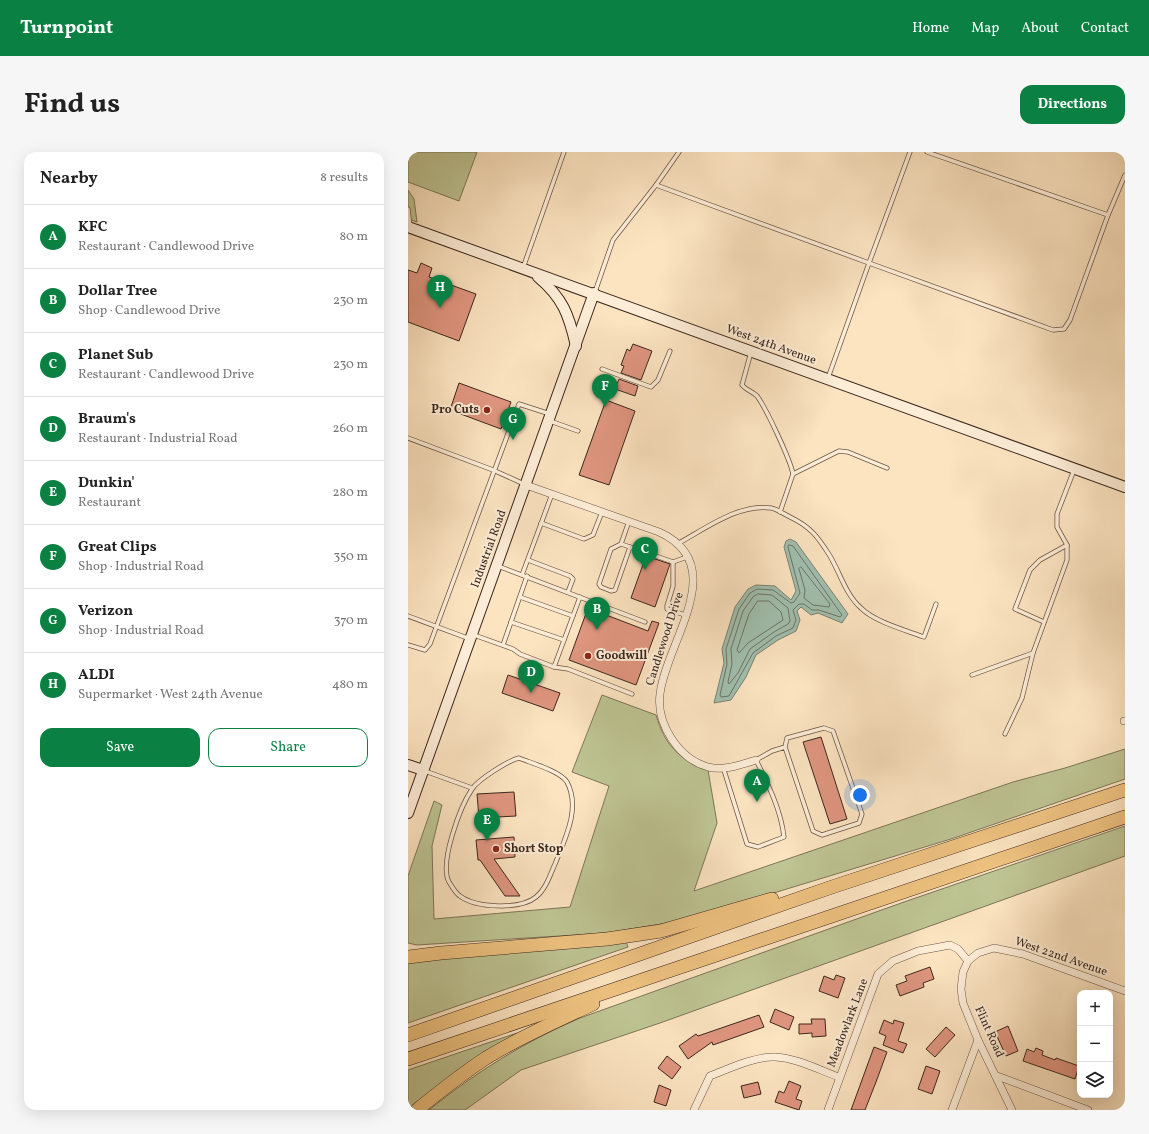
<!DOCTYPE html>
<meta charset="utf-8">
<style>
:root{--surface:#fff;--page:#f6f6f6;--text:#222;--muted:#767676;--line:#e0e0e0;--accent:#0b8043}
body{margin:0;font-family:Vollkorn,serif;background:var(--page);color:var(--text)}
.controls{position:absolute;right:12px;bottom:12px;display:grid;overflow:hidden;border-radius:8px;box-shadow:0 4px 16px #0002}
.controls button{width:36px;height:36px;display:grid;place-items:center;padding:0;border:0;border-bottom:1px solid var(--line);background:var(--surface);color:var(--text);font:20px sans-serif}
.you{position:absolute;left:452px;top:643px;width:14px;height:14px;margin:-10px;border:3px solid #fff;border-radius:50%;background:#1a73e8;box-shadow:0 0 0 6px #1a73e833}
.badge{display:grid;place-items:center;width:26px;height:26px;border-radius:50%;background:var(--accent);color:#fff;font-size:13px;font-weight:700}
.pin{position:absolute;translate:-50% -33px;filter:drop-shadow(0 1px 2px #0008)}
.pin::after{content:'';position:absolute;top:21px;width:14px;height:12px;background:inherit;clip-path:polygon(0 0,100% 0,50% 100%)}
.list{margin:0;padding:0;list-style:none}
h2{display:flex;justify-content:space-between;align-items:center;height:52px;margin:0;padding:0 16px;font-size:17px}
h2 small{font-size:13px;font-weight:400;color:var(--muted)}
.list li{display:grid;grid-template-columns:26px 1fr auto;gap:12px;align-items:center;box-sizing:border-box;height:64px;padding:0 16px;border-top:1px solid var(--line)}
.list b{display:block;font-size:15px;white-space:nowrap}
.list p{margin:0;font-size:13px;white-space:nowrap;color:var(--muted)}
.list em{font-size:13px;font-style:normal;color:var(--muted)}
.actions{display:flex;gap:8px;padding:12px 16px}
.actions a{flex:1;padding:9px 0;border:1px solid var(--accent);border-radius:12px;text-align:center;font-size:14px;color:var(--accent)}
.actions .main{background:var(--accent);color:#fff}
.icon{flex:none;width:22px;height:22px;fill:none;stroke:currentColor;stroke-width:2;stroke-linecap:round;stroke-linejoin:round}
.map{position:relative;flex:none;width:717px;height:958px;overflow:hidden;border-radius:12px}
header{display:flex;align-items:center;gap:24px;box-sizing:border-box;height:56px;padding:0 20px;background:var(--accent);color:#fff}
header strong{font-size:19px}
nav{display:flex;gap:22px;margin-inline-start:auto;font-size:14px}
.intro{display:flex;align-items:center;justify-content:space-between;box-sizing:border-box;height:96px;padding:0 24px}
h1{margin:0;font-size:28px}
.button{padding:10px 18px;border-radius:12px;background:var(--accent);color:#fff;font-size:14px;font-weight:700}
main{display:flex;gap:24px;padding:0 24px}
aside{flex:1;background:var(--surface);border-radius:12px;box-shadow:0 4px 16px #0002}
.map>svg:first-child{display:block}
</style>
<header>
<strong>Turnpoint</strong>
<nav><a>Home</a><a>Map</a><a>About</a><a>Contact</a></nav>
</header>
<div class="intro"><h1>Find us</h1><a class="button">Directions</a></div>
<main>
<aside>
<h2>Nearby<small>8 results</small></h2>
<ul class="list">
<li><span class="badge">A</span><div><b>KFC</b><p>Restaurant · Candlewood Drive</p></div><em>80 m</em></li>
<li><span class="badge">B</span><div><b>Dollar Tree</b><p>Shop · Candlewood Drive</p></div><em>230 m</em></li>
<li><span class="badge">C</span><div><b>Planet Sub</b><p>Restaurant · Candlewood Drive</p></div><em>230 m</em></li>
<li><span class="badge">D</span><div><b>Braum's</b><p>Restaurant · Industrial Road</p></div><em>260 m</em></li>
<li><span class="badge">E</span><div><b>Dunkin'</b><p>Restaurant</p></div><em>280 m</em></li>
<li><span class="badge">F</span><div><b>Great Clips</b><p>Shop · Industrial Road</p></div><em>350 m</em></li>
<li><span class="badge">G</span><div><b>Verizon</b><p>Shop · Industrial Road</p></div><em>370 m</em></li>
<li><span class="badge">H</span><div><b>ALDI</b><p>Supermarket · West 24th Avenue</p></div><em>480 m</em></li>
</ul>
<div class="actions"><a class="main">Save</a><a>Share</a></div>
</aside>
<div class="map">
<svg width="717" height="958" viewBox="0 0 717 958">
<rect width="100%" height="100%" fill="#fce4c1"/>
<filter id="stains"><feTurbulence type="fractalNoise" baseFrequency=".005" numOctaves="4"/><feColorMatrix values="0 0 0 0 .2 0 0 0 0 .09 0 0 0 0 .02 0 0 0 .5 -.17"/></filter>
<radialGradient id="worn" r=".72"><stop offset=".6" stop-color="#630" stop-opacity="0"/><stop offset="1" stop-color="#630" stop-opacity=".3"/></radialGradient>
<g fill="#bec493" stroke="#7d7658">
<polygon points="0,0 69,0 51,49 0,30"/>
<polygon points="0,38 6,47 9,70 0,67"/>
<path d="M 194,543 L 248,563 C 257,593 270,607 300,618 L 309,671 L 286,739 L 605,630 L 657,616 L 717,597 L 717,627 L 543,687 L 277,768 L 198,781 L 9,793 L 0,791 L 0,724 L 26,649 L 34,653 L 24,694 L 26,767 L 162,755 L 201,634 L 164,620 Z"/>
<path d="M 717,674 L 717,704 L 252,871 L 113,918 L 57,958 L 21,958 C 68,920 116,890 172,866 L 496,750 Z"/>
<polygon points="218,789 220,795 0,871 0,809"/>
<polygon points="109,881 110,884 4,958 0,958 0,918"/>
</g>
<polygon fill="#a0bfae" stroke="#788274" points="382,387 388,390 440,462 434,471 410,461 403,463 393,455 389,459 392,468 388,479 370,488 348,503 338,525 323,548 306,551 316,511 314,497 327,455 340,437 348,433 367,434 383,448 388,439 376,395 378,389"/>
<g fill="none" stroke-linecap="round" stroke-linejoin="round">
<g stroke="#6e7366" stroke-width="1">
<polygon points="381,393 385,394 434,463 432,465 411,458 404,458 396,452 391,452 385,458 388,468 385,476 368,484 345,501 321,544 313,545 312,543 319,512 318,497 331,457 342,441 349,437 365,438 383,451 386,450 392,441 380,395"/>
<polygon points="393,415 422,452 421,455 405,453 396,446 397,438 391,417"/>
<polygon points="350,442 364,443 380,456 382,469 380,472 366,480 342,497 330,521 321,532 320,530 324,512 323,497 335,459 345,445"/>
<polygon points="350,449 361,449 373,460 375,468 340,491 331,501 329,498 341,462"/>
</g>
</g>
<g fill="#e09680" stroke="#3c271d">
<polygon points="13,111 24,116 21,125 68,142 51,189 0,170 0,118 9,121"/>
<polygon points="225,192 244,199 233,228 213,221 216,214 213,213 219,197 222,199"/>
<polygon points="211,227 230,234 227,244 207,237"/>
<polygon points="51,231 103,250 93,277 42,258"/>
<polygon points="198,248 227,259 201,333 171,323"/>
<polygon points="238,404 262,412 247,455 223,446"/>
<polygon points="180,456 240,479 244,469 251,471 228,533 161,508"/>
<polygon points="100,523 152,541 145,559 94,541"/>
<polygon points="413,585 439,667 422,672 395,590"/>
<polygon points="106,640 108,664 71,666 69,642"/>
<polygon points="106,685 107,705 86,707 112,744 97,744 72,708 70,708 68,688"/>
<polygon points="522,815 526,827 515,831 516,835 492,844 488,833 499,829 497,824"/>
<polygon points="428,823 437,826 430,846 411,839 416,824 426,828"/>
<polygon points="367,857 386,865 381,878 362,870"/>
<polygon points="351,863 356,875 305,893 304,890 280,907 271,894 288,882 290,884"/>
<polygon points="403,867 417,867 418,884 404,885 404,881 391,882 391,872 404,872"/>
<polygon points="476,868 485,872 486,868 496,871 490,889 499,892 495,901 475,893 478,884 471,881"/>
<polygon points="600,874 610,899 598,904 587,880"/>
<polygon points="538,875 547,883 527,905 518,897"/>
<polygon points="466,895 479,900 468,930 457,958 443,958"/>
<polygon points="628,896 635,899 634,903 647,908 648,906 671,914 667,927 615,909 619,897 626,900"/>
<polygon points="259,904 273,915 264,927 250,916"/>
<polygon points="518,914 532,919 524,942 510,937"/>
<polygon points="381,929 393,934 388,947 394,949 391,958 367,950 371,939 376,941"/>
<polygon points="350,930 353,942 336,946 333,934"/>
<polygon points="251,933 263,938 258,954 246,950"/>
</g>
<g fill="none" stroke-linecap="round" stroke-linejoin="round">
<g stroke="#6c5646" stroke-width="5">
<g id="lane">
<polyline points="502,0 461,111 645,178 656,177 662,168 700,63 717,23"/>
<polyline points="519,0 700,63"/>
<polyline points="248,33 271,0"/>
<polyline points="0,57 2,75"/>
<polyline points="115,116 156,0"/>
<polyline points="187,140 205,88 248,33 461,111 420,226"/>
<path d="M 343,200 L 334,233 C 338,238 344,239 349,244 C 358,256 382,307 385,322"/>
<polyline points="194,217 243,235 250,228 262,199"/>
<polyline points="142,269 170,279"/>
<polyline points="0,286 85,318 116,332"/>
<polyline points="372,360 385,322 431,299 440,300 479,316"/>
<polyline points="133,371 176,387 185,383 194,360"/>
<path d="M 271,391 C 297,377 331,351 363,356 C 369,357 376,362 382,365 C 403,375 410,385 422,404 C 432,421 438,443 453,456 C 467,470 497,478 516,485 L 528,452"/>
<polyline points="213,392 222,395 207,438 203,439 193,435 191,432 203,397 213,392 221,369"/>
<polyline points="222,395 265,410 279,405"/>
<polyline points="120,408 162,424 165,427 160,440"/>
<polyline points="265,410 265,434 259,454 259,457 277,463"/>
<polyline points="90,414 237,470"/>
<polyline points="114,423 144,342"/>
<polyline points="112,445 165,464"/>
<polyline points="0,464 62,487"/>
<polyline points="103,470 156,488"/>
<polyline points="636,470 607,457 622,418 632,408 659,393"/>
<polyline points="66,483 105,497 112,502 146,515 160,517 224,542"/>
<polyline points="0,493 17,498 22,492 111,252 142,262"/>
<polyline points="95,493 119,424"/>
<polyline points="146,515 172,445"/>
<polyline points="564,523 625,501"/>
<polyline points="597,582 614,546 625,501 659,408 659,393 649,375 649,362 666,318"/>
<path d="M 111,606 C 123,611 152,619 159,630 C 173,656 157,687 147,712 C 142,723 138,737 128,745 C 112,758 68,756 52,744 C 47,741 44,734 41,730 C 31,711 52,655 64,637 C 70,628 99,609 111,606 Z"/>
<path d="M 315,615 L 339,692 L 350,695 L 376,685 C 373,658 360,632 348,608 L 364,599 L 377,595 L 405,679 L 414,683 L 451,671 L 454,662 L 425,579 L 416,576 L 379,586 L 377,595"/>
<polyline points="17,619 64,636"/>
</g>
</g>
<g stroke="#6c5646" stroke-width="8">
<g id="street">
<path d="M 118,333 L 251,380 C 324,413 258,490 252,542 C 248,572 271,607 300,615 C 316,619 332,613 348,608"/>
<polyline points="716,569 717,569"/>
<polyline points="589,924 680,958"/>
<path d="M 286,958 L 302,924 C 320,917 348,904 367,905 C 389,906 411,918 431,925"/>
<polyline points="420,958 470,822 485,809 510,799 542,793 550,797 560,809"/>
<polyline points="544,958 570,888"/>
<polyline points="604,958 570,888 555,851 553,837 555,820 560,809 570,801 586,796 615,802 717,839"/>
</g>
</g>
<g stroke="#3c271d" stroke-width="12">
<g id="secondary">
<polyline points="0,75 717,335"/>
<path d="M 130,125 C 155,146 161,163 168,194"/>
<polyline points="0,613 15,618"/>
<polyline points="0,661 186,141"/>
</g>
</g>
<g stroke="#3c271d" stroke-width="14">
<g id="highway">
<polyline points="0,805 33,801 199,787 253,779 364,747"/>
<polyline points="0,883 421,736 717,638"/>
<polyline points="0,907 717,665"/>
<path d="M 9,958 C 31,940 54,922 78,906 C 112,885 149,869 185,852"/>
</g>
</g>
<use href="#lane" stroke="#fdedd7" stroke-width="3.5"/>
<use href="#street" stroke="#fdedd7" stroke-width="7"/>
<use href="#secondary" stroke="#fdedd7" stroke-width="10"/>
<use href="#highway" stroke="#eec280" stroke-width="13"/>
</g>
<g fill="#8f2418" stroke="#fdedd7" stroke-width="1.5">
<circle cx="79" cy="258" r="4"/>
<circle cx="180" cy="504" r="4"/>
<circle cx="88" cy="697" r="4"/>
</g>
<g text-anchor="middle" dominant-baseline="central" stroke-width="4" stroke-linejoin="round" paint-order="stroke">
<g font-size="12" fill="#3c271d" stroke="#fdedd7">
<text transform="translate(363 193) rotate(20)">West 24th Avenue</text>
<text transform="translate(81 397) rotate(-70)">Industrial Road</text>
<text transform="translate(257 487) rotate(-72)">Candlewood Drive</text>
<text transform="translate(653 805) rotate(19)">West 22nd Avenue</text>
<text transform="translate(440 871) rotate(-69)">Meadowlark Lane</text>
<text transform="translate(581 880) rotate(66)">Flint Road</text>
</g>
<g font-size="12" font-weight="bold" fill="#3c271d" stroke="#fdedd7" text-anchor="start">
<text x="71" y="258" text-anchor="end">Pro Cuts</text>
<text x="188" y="504">Goodwill</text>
<text x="96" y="697">Short Stop</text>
</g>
</g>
<rect width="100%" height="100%" filter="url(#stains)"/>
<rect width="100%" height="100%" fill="url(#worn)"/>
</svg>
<div class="controls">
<button>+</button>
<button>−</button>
<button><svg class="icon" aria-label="layers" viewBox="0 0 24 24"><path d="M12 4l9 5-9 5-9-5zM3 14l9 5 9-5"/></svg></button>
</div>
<div class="you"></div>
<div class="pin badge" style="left:349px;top:650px">A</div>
<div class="pin badge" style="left:189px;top:478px">B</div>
<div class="pin badge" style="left:237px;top:418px">C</div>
<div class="pin badge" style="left:123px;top:541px">D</div>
<div class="pin badge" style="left:79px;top:689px">E</div>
<div class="pin badge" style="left:197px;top:255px">F</div>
<div class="pin badge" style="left:105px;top:288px">G</div>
<div class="pin badge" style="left:32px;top:156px">H</div>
</div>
</main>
